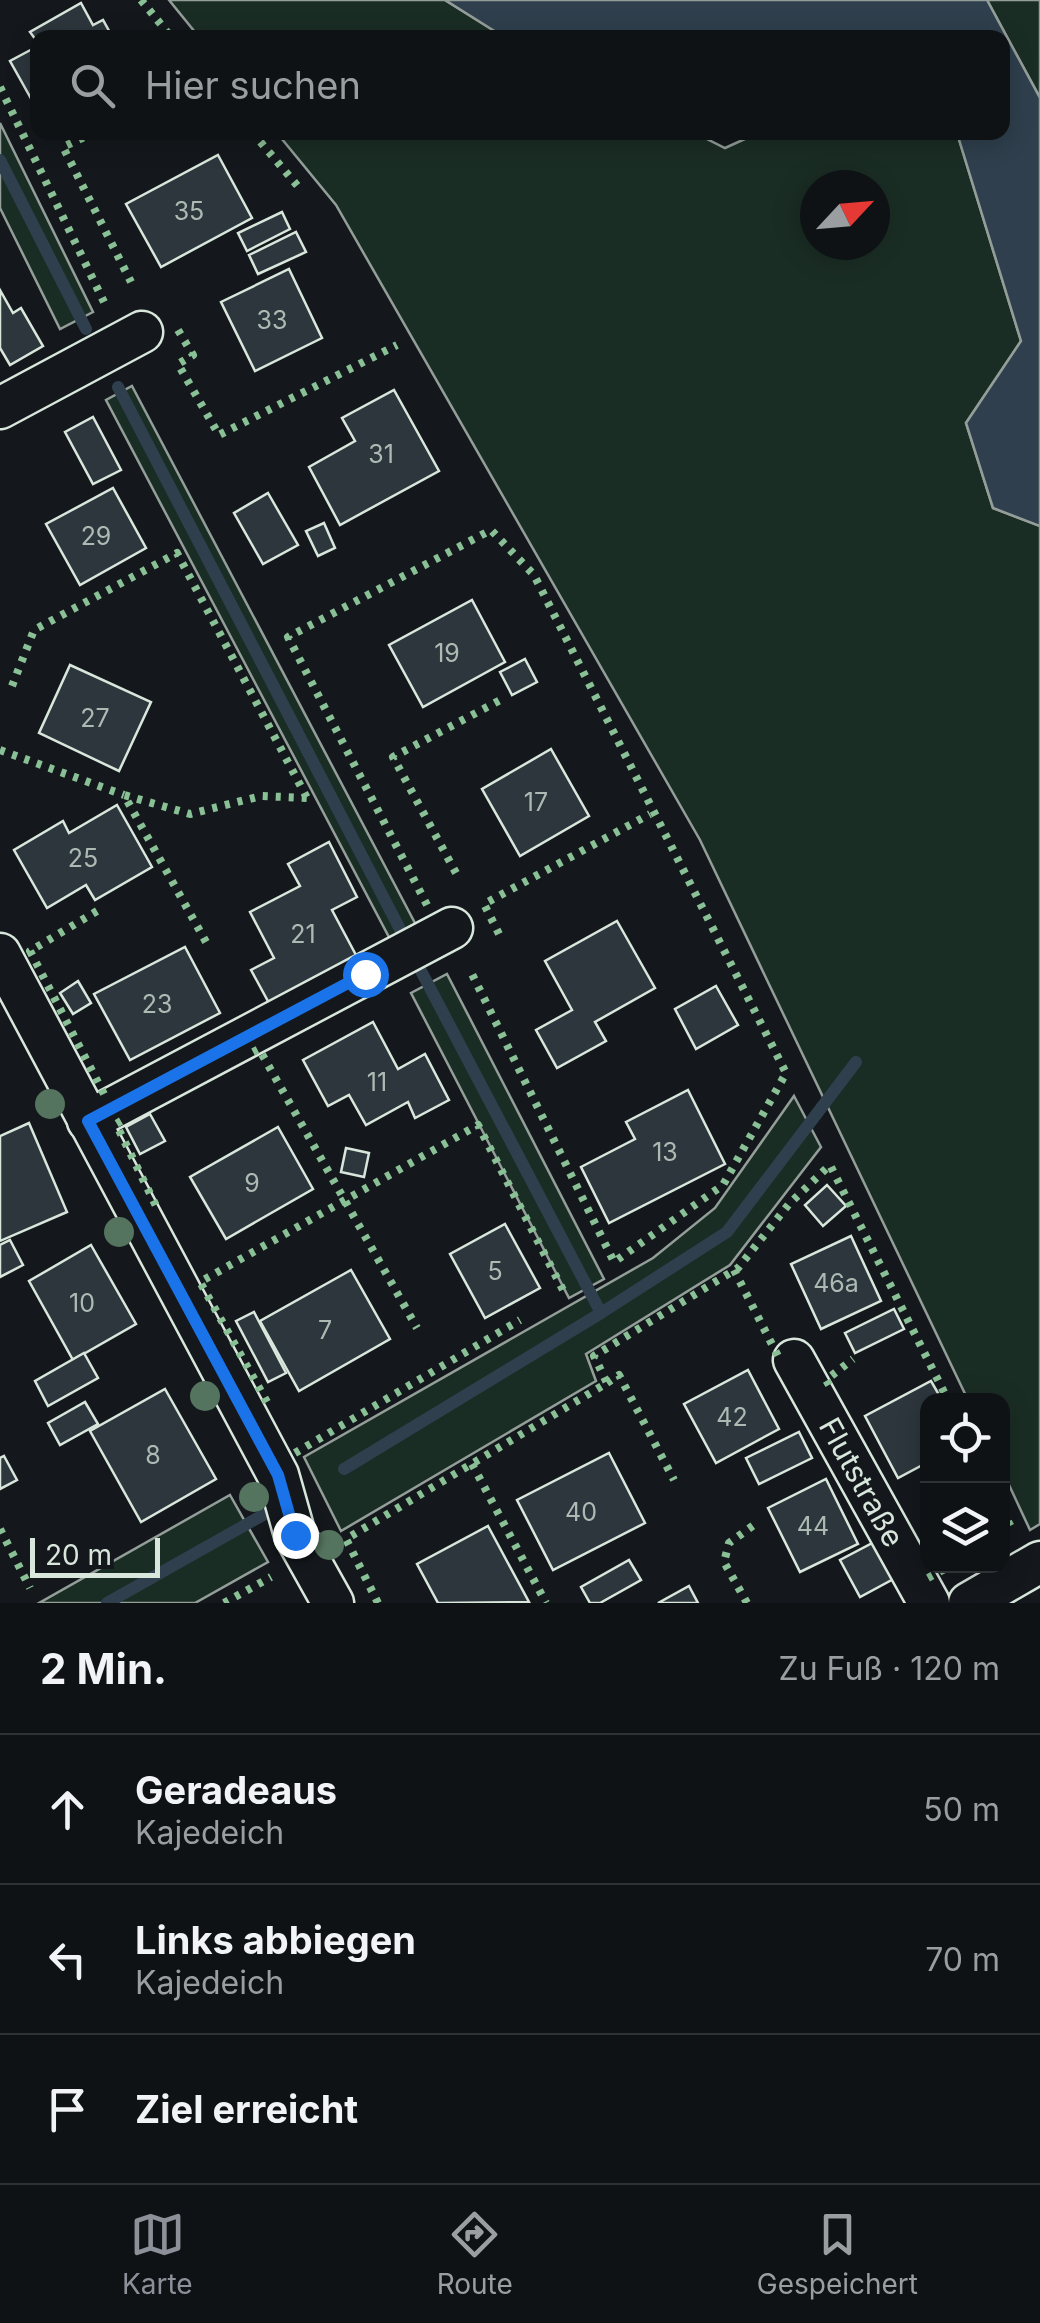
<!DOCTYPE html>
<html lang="de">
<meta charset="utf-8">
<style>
:root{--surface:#0f1215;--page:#181b1e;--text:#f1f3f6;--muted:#9b9ea0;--line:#2f3234;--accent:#8c9099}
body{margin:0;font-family:Inter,sans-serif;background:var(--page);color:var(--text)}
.controls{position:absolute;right:30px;bottom:30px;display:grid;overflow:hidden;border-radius:20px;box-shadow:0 5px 25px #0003}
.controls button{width:90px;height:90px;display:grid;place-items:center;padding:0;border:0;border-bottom:2px solid var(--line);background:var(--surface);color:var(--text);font:50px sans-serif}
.compass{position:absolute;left:800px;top:170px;width:90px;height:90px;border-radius:50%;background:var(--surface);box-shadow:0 5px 25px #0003;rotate:64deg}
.scale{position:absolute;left:30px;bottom:25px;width:130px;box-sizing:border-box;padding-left:10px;border:5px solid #d8e6dc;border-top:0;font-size:28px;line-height:35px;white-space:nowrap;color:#d8e6dc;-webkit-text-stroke:8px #14181c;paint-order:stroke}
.stop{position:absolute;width:30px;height:30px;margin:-22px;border:8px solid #1a73e8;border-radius:50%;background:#fff}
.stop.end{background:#1a73e8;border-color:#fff;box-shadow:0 2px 10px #0008}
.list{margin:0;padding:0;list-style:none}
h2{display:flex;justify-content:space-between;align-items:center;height:130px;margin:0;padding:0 40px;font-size:42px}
h2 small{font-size:32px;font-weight:400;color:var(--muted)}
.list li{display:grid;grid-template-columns:65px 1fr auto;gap:30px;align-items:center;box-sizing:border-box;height:150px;padding:0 40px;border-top:2px solid var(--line)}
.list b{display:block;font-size:38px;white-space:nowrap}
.list p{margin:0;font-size:32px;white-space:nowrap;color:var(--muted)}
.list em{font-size:32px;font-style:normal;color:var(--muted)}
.icon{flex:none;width:55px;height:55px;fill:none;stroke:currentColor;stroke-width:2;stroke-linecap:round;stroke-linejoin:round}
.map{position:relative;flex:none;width:1040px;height:1603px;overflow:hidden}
.search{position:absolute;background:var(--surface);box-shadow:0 5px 25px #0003;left:30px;right:30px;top:30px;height:110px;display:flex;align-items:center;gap:25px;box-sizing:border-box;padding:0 35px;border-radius:20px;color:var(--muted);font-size:38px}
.sheet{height:580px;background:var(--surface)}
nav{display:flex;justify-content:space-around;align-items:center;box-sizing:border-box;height:140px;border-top:2px solid var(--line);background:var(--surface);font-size:28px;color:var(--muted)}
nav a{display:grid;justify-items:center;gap:5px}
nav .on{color:var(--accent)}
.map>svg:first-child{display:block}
</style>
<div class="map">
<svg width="1040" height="1603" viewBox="0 0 1040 1603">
<rect width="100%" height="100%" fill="#14181c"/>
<g fill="#1a2d24" stroke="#939e99" stroke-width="2.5" fill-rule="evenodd">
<polygon points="169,0 445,0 504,37 199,37"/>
<polygon points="987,0 1040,0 1040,98"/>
<polygon points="0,123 93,312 60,329 0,208"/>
<path d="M 693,132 L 725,148 L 758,133 L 957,133 L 1021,341 L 966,423 L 993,508 L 1040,526 L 1040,1524 L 1030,1530 L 1003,1472 L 1002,1400 L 968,1400 L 700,840 L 336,205 L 277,133 ZM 815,185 L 875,185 L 875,245 L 815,245 Z"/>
<polygon points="132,386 416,925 390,939 106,400"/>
<polygon points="447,974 604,1279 569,1298 411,993"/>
<polygon points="794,1096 821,1147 730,1265 586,1354 596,1381 341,1531 304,1457 653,1258 715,1208"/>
<polygon points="230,1495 268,1562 195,1603 39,1603"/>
</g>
<polygon fill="#2f3f4d" stroke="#939e99" stroke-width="2.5" points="445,0 987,0 1040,98 1040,526 993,508 966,423 1021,341 957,133 1002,132 1002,38 504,37"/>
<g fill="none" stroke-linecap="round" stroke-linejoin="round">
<g stroke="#2f3f4d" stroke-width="12">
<polyline points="0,160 86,329"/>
<polyline points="118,387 402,933"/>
<polyline points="420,969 601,1313 727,1232 856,1062"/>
<polyline points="344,1469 601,1313"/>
<polyline points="107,1603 263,1515"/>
</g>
</g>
<g fill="#2c363c" stroke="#d8e6dc" stroke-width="2.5">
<polygon points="81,3 93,25 103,20 113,38 38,38 38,43 30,32"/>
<polygon points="38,46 38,111 10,61"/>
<polygon points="218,155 252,218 161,267 126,204"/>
<polygon points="282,212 290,229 247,251 238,233"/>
<polygon points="296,232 306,252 258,274 249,255"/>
<polygon points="289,269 322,338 255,371 221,302"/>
<polygon points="0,290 13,313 21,308 43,346 10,365 0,348"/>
<polygon points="394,390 439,471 340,525 309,467 355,441 342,418"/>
<polygon points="93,417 121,470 93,484 65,432"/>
<polygon points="113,488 146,548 80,585 46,524"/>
<polygon points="268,493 298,545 263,564 234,513"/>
<polygon points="324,523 335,548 318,556 306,531"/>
<polygon points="472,600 505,662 423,707 389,645"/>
<polygon points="525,659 537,682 512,695 500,672"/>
<polygon points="70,665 151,702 119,771 39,733"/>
<polygon points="551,749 589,816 520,856 482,789"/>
<polygon points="117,805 152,867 95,900 86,885 47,908 14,850 63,821 69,833"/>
<polygon points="329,842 357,897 332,910 357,957 269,1003 251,970 274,958 250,912 300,886 288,864"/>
<polygon points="617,921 655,988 595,1022 606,1041 557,1068 536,1030 572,1010 545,961"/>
<polygon points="185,947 220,1013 130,1060 94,994"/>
<polygon points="78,981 91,1003 73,1014 60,993"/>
<polygon points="716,986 738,1025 696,1049 675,1009"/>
<polygon points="373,1022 398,1069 425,1054 449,1100 415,1118 408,1102 366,1125 349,1095 328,1106 303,1060"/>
<polygon points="688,1090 725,1164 609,1223 581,1167 635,1139 626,1122"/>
<polygon points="150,1114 165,1141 140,1154 126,1127"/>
<polygon points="29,1123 67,1212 0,1241 0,1136"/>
<polygon points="278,1127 313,1189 226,1239 190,1177"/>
<polygon points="346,1148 369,1153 364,1177 341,1172"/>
<polygon points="827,1185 846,1206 823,1226 805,1205"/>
<polygon points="505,1224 540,1288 485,1318 450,1254"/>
<polygon points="851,1236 881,1301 821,1329 791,1264"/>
<polygon points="10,1240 23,1265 0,1277 0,1245"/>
<polygon points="91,1245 136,1324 73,1360 29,1281"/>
<polygon points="351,1270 390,1339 299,1391 260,1321"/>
<polygon points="894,1309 904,1329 855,1353 845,1333"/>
<polygon points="254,1312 286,1373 268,1382 236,1321"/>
<polygon points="84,1353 98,1378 48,1406 35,1381"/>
<polygon points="748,1370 779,1429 716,1463 684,1404"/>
<polygon points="931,1381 942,1400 928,1400 928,1462 898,1478 865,1416"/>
<polygon points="165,1389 216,1479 141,1522 90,1431"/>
<polygon points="85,1402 98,1424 60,1445 48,1423"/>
<polygon points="799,1432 812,1458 759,1484 746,1458"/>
<polygon points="609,1453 645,1523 553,1570 517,1500"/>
<polygon points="4,1456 17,1480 0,1489 0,1458"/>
<polygon points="826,1479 858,1544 800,1572 768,1508"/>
<polygon points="488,1526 529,1602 438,1603 417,1564"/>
<polygon points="880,1539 899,1576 860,1597 840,1560"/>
<polygon points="629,1560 641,1580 600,1603 590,1603 581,1587"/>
<polygon points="689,1586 698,1603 658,1603"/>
</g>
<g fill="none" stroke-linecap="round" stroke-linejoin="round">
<g stroke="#d8e6dc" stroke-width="45">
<g id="street">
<polyline points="0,408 142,332"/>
<polyline points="0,954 278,1475 295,1535 333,1603"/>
<polyline points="88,1121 452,928"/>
<polyline points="794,1360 929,1603"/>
<polyline points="969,1603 1040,1562"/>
</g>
</g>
<use href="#street" stroke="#14181c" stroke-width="40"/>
<g stroke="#8ac095" stroke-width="8" stroke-dasharray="5 8" stroke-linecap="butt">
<polyline points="141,0 172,38"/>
<polyline points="0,87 104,302"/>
<polyline points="95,132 63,147 131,282"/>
<polyline points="252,132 301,190"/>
<polyline points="178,330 193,355 178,364 219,435 397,345"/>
<polyline points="12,686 34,630 177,553 307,798"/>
<polyline points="0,750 124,795"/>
<polyline points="456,873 393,757 506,697"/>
<polyline points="427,905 288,637 491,530 534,575 786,1073 723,1185 614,1262 469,968"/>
<polyline points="97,911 30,951 105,1096"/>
<polyline points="499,934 484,904 650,814"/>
<polyline points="206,942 124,795 190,814 261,796 307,798"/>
<polyline points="253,1052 259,1049 417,1328"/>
<polyline points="121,1121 116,1124 158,1210"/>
<polyline points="734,1270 780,1360"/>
<polyline points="607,1383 619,1375 674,1480"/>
<polyline points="829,1385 826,1380 853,1359"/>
<polyline points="267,1402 200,1282 478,1125 564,1292"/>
<polyline points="295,1453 520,1320"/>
<polyline points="472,1464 546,1603"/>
<polyline points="1002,1510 1012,1529 1002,1535"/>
<polyline points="0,1529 30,1588"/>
<polyline points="928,1578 950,1566"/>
<polyline points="224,1603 271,1577"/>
<polyline points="378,1603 346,1539 607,1383 594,1356 738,1268 789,1204 830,1165 948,1400"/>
<polyline points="747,1603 724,1562 729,1543 758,1522"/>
</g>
</g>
<g fill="#55745f">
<circle cx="50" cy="1104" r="15"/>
<circle cx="119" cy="1232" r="15"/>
<circle cx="205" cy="1396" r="15"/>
<circle cx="254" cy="1497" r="15"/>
<circle cx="329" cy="1545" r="15"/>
</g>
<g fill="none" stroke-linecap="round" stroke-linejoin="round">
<polyline stroke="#1a73e8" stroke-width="12" points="295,1535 278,1475 88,1121 365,974"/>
</g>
<g text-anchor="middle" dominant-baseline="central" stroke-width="8" stroke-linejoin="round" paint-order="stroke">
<g font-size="25" fill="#adbab4">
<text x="189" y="211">35</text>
<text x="272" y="320">33</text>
<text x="381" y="454">31</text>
<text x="96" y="536">29</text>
<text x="447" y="653">19</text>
<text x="95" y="718">27</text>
<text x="536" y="802">17</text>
<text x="83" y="858">25</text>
<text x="303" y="934">21</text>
<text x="157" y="1004">23</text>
<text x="377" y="1082">11</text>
<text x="665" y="1152">13</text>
<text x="252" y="1183">9</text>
<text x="495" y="1271">5</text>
<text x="836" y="1283">46a</text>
<text x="82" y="1303">10</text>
<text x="325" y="1330">7</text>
<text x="732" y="1417">42</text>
<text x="153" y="1455">8</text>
<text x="581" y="1512">40</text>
<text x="813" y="1526">44</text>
</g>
<g font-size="30" fill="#d8e6dc" stroke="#14181c">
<text transform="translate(862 1482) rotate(61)">Flutstraße</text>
</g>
</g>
</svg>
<div class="controls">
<button><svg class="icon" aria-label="locate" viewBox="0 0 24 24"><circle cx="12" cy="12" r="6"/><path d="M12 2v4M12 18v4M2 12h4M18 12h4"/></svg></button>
<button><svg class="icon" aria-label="layers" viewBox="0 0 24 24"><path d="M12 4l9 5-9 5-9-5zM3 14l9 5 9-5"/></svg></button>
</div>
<svg class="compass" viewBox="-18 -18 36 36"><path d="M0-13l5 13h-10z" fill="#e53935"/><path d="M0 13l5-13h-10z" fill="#9b9ea0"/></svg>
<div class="scale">20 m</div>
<div class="stop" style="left:365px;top:974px"></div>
<div class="stop end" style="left:295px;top:1535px"></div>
<div class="search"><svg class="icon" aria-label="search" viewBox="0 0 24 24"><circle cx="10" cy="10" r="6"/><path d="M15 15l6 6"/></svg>Hier suchen</div>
</div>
<section class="sheet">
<h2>2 Min.<small>Zu Fuß · 120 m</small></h2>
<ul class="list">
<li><svg class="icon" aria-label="ahead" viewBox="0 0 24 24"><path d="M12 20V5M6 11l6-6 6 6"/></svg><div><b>Geradeaus</b><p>Kajedeich</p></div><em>50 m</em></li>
<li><svg class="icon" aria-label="left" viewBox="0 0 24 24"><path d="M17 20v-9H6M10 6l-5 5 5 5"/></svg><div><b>Links abbiegen</b><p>Kajedeich</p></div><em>70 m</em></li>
<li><svg class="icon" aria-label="arrive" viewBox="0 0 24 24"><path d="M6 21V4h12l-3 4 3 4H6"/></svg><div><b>Ziel erreicht</b></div></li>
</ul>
</section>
<nav>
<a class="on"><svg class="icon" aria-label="map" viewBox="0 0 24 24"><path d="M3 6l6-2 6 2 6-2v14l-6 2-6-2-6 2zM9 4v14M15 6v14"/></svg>Karte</a>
<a><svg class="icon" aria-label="directions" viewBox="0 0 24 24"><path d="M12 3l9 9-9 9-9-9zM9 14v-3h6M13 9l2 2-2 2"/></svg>Route</a>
<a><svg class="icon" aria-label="saved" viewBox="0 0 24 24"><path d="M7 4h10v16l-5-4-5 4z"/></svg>Gespeichert</a>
</nav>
